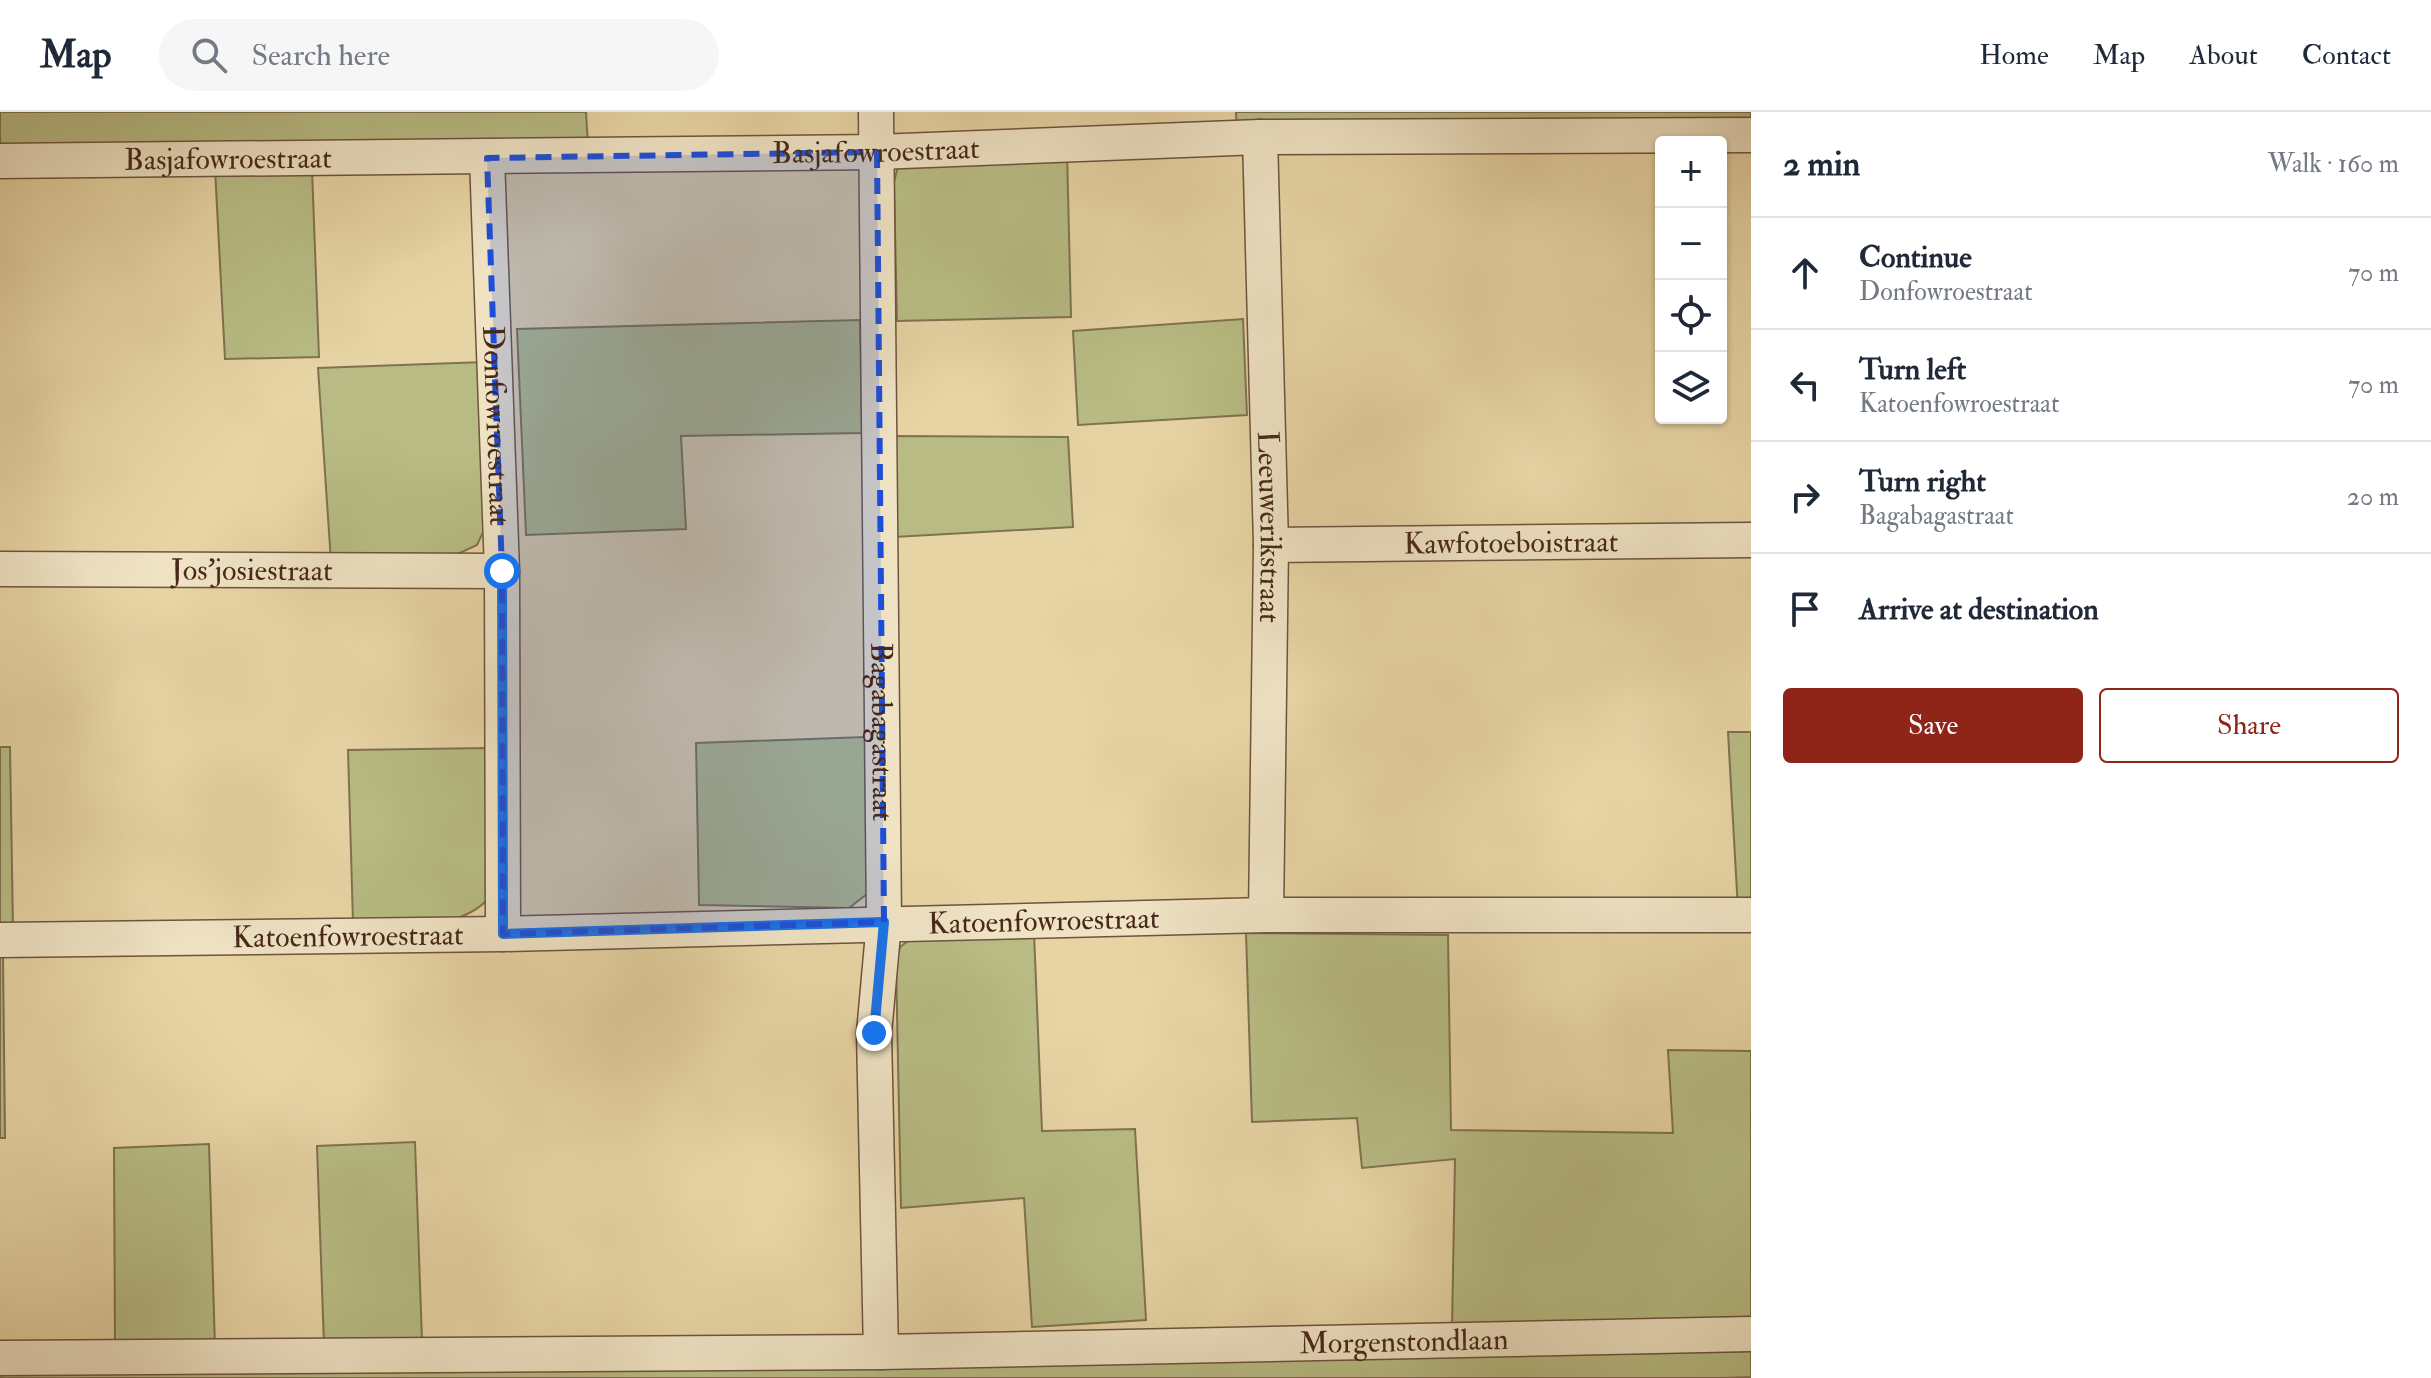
<!DOCTYPE html>
<meta charset="utf-8">
<style>
:root{--surface:#fff;--page:#f6f6f7;--text:#1f2937;--muted:#747a83;--line:#e0e1e3;--accent:#8f2418}
body{margin:0;font-family:"IM FELL Double Pica",serif;background:var(--page);color:var(--text)}
.controls{position:absolute;right:24px;top:24px;display:grid;overflow:hidden;border-radius:8px;box-shadow:0 2px 6px #0004}
.controls button{width:72px;height:72px;display:grid;place-items:center;padding:0;border:0;border-bottom:2px solid var(--line);background:var(--surface);color:var(--text);font:40px sans-serif}
.stop{position:absolute;width:24px;height:24px;margin:-18px;border:6px solid #1a73e8;border-radius:50%;background:#fff}
.stop.end{background:#1a73e8;border-color:#fff;box-shadow:0 2px 8px #0008}
.list{margin:0;padding:0;list-style:none}
h2{display:flex;justify-content:space-between;align-items:center;height:104px;margin:0;padding:0 32px;font-size:34px}
h2 small{font-size:26px;font-weight:400;color:var(--muted)}
.list li{display:grid;grid-template-columns:52px 1fr auto;gap:24px;align-items:center;box-sizing:border-box;height:112px;padding:0 32px;border-top:2px solid var(--line)}
.list b{display:block;font-size:30px;white-space:nowrap}
.list p{margin:0;font-size:26px;white-space:nowrap;color:var(--muted)}
.list em{font-size:26px;font-style:normal;color:var(--muted)}
.actions{display:flex;gap:16px;padding:24px 32px}
.actions a{flex:1;padding:18px 0;border:2px solid var(--accent);border-radius:8px;text-align:center;font-size:28px;color:var(--accent)}
.actions .main{background:var(--accent);color:#fff}
.icon{flex:none;width:44px;height:44px;fill:none;stroke:currentColor;stroke-width:2;stroke-linecap:round;stroke-linejoin:round}
.map{position:relative;flex:none;width:1751px;height:1266px;overflow:hidden}
header{display:flex;align-items:center;gap:48px;box-sizing:border-box;height:112px;padding:0 40px;background:var(--surface);border-bottom:2px solid var(--line)}
header strong{font-size:38px}
nav{display:flex;gap:44px;margin-inline-start:auto;font-size:28px}
.search{width:560px;height:72px;background:var(--page);display:flex;align-items:center;gap:20px;box-sizing:border-box;padding:0 28px;border-radius:44px;color:var(--muted);font-size:30px}
main{display:flex}
aside{flex:1;background:var(--surface)}
.map>svg:first-child{display:block}
</style>
<header>
<strong>Map</strong>
<div class="search"><svg class="icon" aria-label="search" viewBox="0 0 24 24"><circle cx="10" cy="10" r="6"/><path d="M15 15l6 6"/></svg>Search here</div>
<nav><a>Home</a><a>Map</a><a>About</a><a>Contact</a></nav>
</header>
<main>
<div class="map">
<svg width="1751" height="1266" viewBox="0 0 1751 1266">
<rect width="100%" height="100%" fill="#e7d4a4"/>
<filter id="stains"><feTurbulence type="fractalNoise" baseFrequency=".0025" numOctaves="4"/><feColorMatrix values="0 0 0 0 .2 0 0 0 0 .09 0 0 0 0 .02 0 0 0 .5 -.17"/></filter>
<radialGradient id="worn" r=".72"><stop offset=".6" stop-color="#630" stop-opacity="0"/><stop offset="1" stop-color="#630" stop-opacity=".3"/></radialGradient>
<g fill="#b8bc84" stroke="#807250" stroke-width="2">
<polygon points="0,0 586,0 588,33 0,35"/>
<polygon points="1236,0 1751,0 1751,17 1237,25"/>
<polygon points="1067,38 1071,205 897,209 894,70 898,54"/>
<polygon points="215,57 312,57 319,245 225,247"/>
<polygon points="1243,207 1247,303 1078,313 1073,219"/>
<polygon points="860,208 862,321 681,324 686,417 526,423 517,217"/>
<polygon points="484,250 488,410 477,433 449,446 331,450 318,256"/>
<polygon points="896,324 1068,325 1073,415 895,425"/>
<polygon points="1728,620 1751,620 1751,798 1738,798"/>
<polygon points="865,625 867,782 849,796 699,793 696,631"/>
<polygon points="0,635 10,635 13,817 0,817"/>
<path d="M 488,636 L 486,789 C 454,821 396,810 353,810 L 348,638 Z"/>
<polygon points="922,818 1034,820 1042,1019 1135,1017 1146,1208 1032,1215 1024,1086 901,1096 896,851 900,835"/>
<polygon points="1246,821 1448,823 1451,1018 1673,1021 1668,938 1751,939 1751,1208 1452,1217 1455,1047 1362,1056 1357,1006 1252,1010"/>
<polygon points="0,845 3,845 5,1026 0,1026"/>
<polygon points="415,1030 422,1229 324,1233 317,1034"/>
<polygon points="209,1032 215,1236 115,1239 114,1036"/>
<polygon points="1751,1234 1751,1265 1722,1266 0,1266 0,1263"/>
</g>
<g fill="none" stroke-linecap="round" stroke-linejoin="round">
<g stroke="#6f533d" stroke-width="37">
<g id="street">
<path id="s1" d="M 876,0 L 884,810 L 874,921 L 881,1240"/>
<path id="s2" d="M 1260,25 L 1271,433 L 1266,803"/>
<path id="s3" d="M 487,46 L 502,459 L 503,822"/>
<path id="s4" d="M 0,49 L 877,40 L 1260,25 L 1751,23"/>
<path id="s5" d="M 1271,433 L 1751,428"/>
<path id="s6" d="M 0,457 L 502,459"/>
<path id="s7" d="M 0,828 L 503,822 L 1266,803 L 1751,803"/>
<path id="s8" d="M 0,1246 L 881,1240 L 1751,1222"/>
</g>
</g>
<use href="#street" stroke="#efe3c4" stroke-width="34"/>
</g>
<g fill="none" stroke-linecap="round" stroke-linejoin="round">
<polyline stroke="#1a73e8" stroke-width="10" points="502,459 503,822 884,810 874,921"/>
</g>
<path fill="#1d4ed8" fill-opacity="0.2" stroke="#1d4ed8" stroke-width="6" stroke-dasharray="16 10" stroke-linejoin="round" d="M 877,40 L 884,810 L 503,822 L 502,459 L 487,46 Z"/>
<g text-anchor="middle" dominant-baseline="central" stroke-width="7" stroke-linejoin="round" paint-order="stroke">
<g font-size="30" fill="#47281b" stroke="#efe3c4">
<text stroke="none"><textPath href="#s4" startOffset="876">Basjafowroestraat</textPath></text>
<text stroke="none"><textPath href="#s4" startOffset="228">Basjafowroestraat</textPath></text>
<text stroke="none"><textPath href="#s3" startOffset="268">Donfowroestraat</textPath></text>
<text stroke="none"><textPath href="#s2" startOffset="390">Leeuwerikstraat</textPath></text>
<text stroke="none"><textPath href="#s5" startOffset="240">Kawfotoeboistraat</textPath></text>
<text stroke="none"><textPath href="#s6" startOffset="252">Jos'josiestraat</textPath></text>
<text stroke="none"><textPath href="#s1" startOffset="620">Bagabagastraat</textPath></text>
<text stroke="none"><textPath href="#s7" startOffset="1044">Katoenfowroestraat</textPath></text>
<text stroke="none"><textPath href="#s7" startOffset="348">Katoenfowroestraat</textPath></text>
<text stroke="none"><textPath href="#s8" startOffset="1404">Morgenstondlaan</textPath></text>
</g>
</g>
<rect width="100%" height="100%" filter="url(#stains)"/>
<rect width="100%" height="100%" fill="url(#worn)"/>
</svg>
<div class="controls">
<button>+</button>
<button>−</button>
<button><svg class="icon" aria-label="locate" viewBox="0 0 24 24"><circle cx="12" cy="12" r="6"/><path d="M12 2v4M12 18v4M2 12h4M18 12h4"/></svg></button>
<button><svg class="icon" aria-label="layers" viewBox="0 0 24 24"><path d="M12 4l9 5-9 5-9-5zM3 14l9 5 9-5"/></svg></button>
</div>
<div class="stop" style="left:502px;top:459px"></div>
<div class="stop end" style="left:874px;top:921px"></div>
</div>
<aside>
<h2>2 min<small>Walk · 160 m</small></h2>
<ul class="list">
<li><svg class="icon" aria-label="ahead" viewBox="0 0 24 24"><path d="M12 20V5M6 11l6-6 6 6"/></svg><div><b>Continue</b><p>Donfowroestraat</p></div><em>70 m</em></li>
<li><svg class="icon" aria-label="left" viewBox="0 0 24 24"><path d="M17 20v-9H6M10 6l-5 5 5 5"/></svg><div><b>Turn left</b><p>Katoenfowroestraat</p></div><em>70 m</em></li>
<li><svg class="icon" aria-label="right" viewBox="0 0 24 24"><path d="M7 20v-9h11M14 6l5 5-5 5"/></svg><div><b>Turn right</b><p>Bagabagastraat</p></div><em>20 m</em></li>
<li><svg class="icon" aria-label="arrive" viewBox="0 0 24 24"><path d="M6 21V4h12l-3 4 3 4H6"/></svg><div><b>Arrive at destination</b></div></li>
</ul>
<div class="actions"><a class="main">Save</a><a>Share</a></div>
</aside>
</main>
